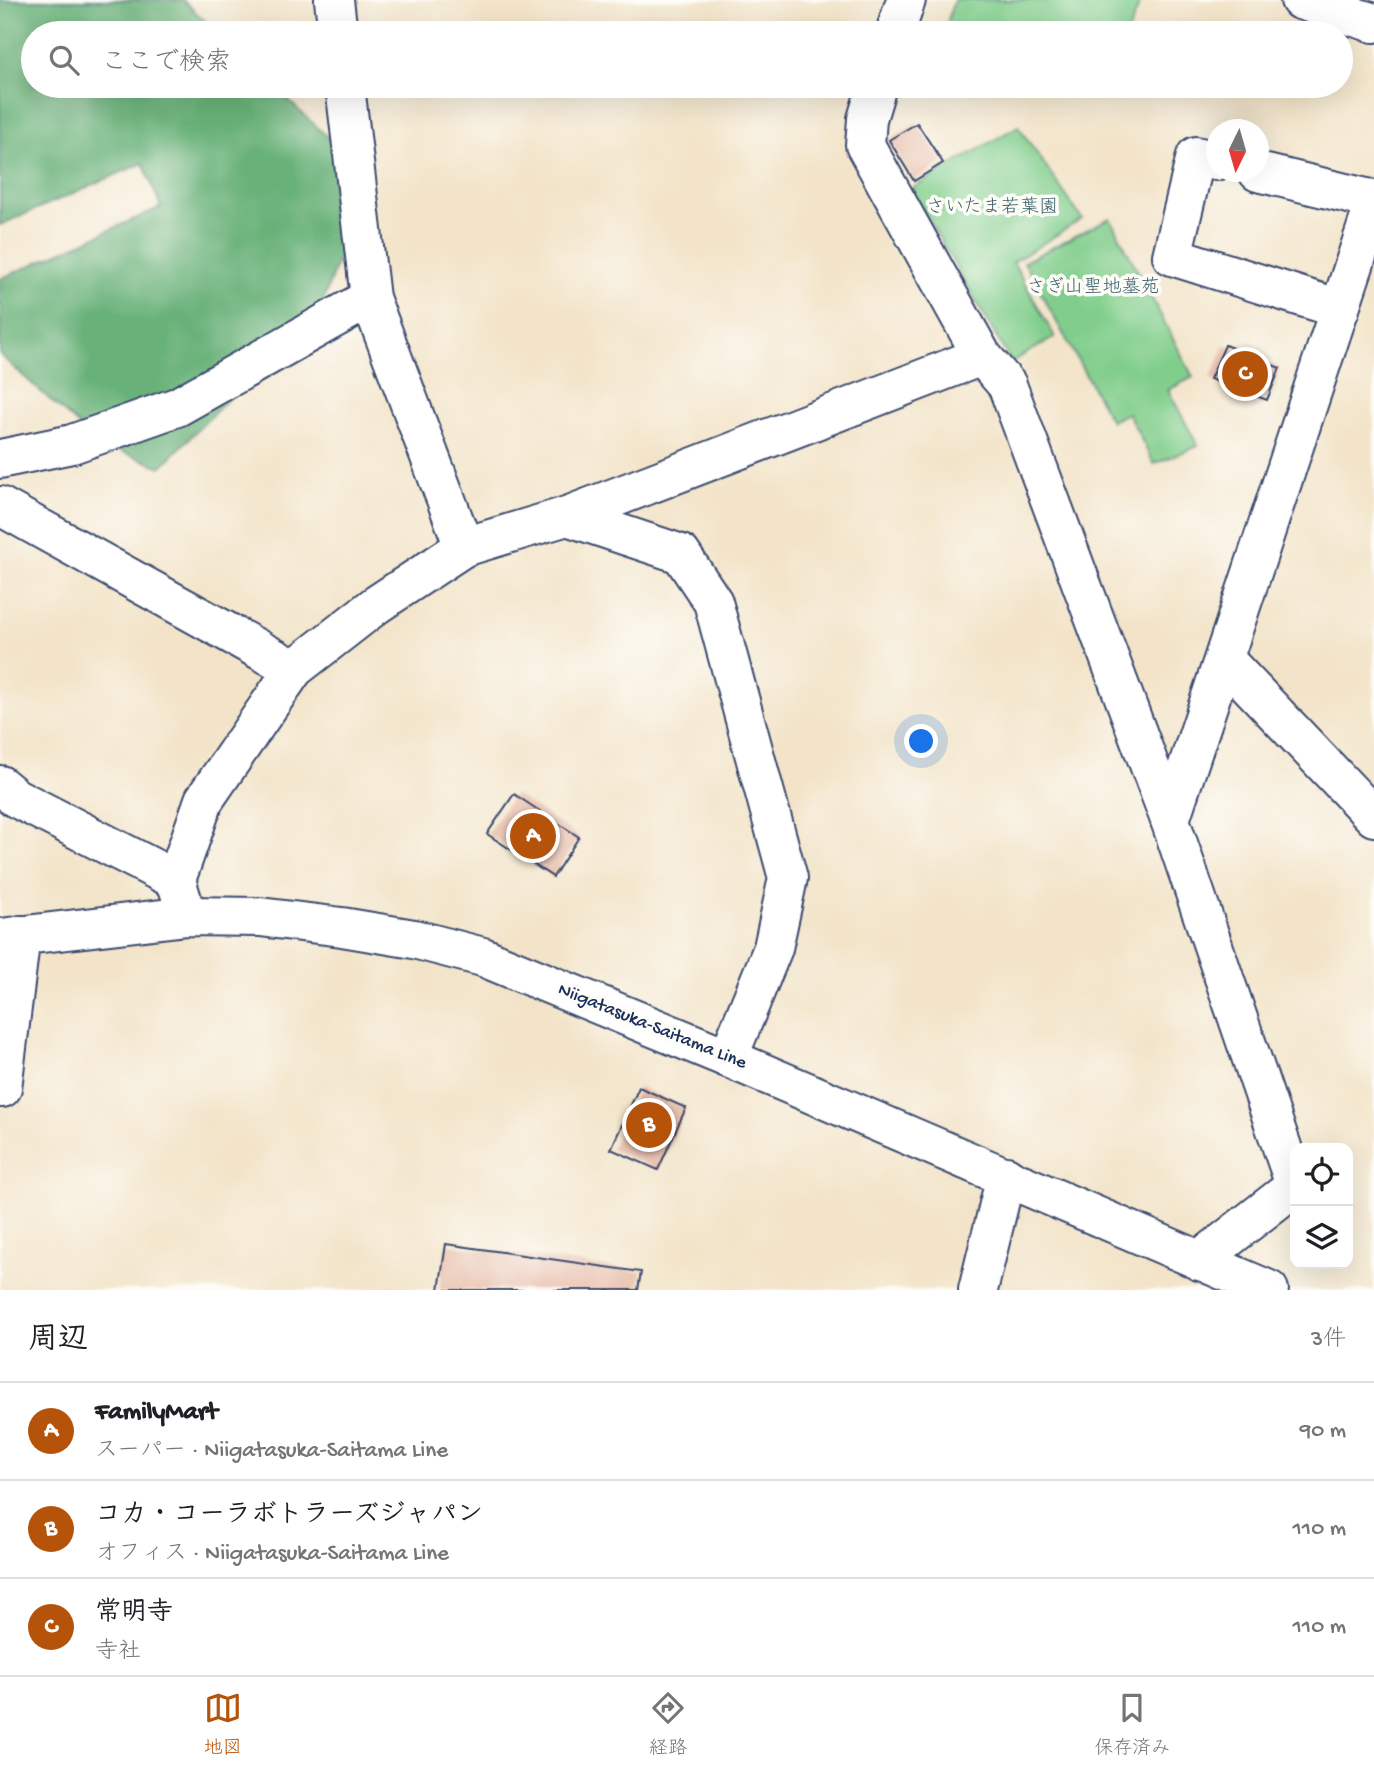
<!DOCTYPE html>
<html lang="ja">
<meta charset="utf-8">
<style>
:root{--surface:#fff;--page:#f6f6f6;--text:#202124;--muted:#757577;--line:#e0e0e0;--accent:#b45309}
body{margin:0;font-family:"Gochi Hand","Klee One",sans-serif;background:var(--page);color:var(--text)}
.controls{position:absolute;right:21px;bottom:21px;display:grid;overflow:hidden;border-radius:14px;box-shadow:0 7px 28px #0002}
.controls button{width:63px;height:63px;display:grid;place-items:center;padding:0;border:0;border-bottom:2px solid var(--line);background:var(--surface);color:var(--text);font:35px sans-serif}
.compass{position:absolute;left:1206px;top:119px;width:63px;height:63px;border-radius:50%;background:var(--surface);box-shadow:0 7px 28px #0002;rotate:185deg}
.you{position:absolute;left:922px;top:742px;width:24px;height:24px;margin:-18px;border:5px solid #fff;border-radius:50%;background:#1a73e8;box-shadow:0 0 0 10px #1a73e833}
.badge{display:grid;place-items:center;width:46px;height:46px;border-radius:50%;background:var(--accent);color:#fff;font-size:23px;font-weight:700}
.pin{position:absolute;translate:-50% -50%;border:4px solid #fff;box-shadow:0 2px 7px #0006}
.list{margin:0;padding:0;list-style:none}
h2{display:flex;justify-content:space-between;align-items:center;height:91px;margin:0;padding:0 28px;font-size:30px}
h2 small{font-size:23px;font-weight:400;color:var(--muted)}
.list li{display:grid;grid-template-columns:46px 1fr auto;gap:21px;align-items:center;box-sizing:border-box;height:98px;padding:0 28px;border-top:2px solid var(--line)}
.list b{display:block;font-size:26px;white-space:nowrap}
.list p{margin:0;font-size:23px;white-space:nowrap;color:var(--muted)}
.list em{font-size:23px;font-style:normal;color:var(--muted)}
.icon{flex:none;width:38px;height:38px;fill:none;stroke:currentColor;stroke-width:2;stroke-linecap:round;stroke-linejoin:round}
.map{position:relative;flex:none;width:1374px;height:1290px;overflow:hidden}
.search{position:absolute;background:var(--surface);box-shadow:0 7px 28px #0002;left:21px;right:21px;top:21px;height:77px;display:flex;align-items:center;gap:18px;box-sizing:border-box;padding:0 24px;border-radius:38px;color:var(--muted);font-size:26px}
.sheet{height:385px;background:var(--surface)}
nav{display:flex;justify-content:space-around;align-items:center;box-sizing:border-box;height:98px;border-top:2px solid var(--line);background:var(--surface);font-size:19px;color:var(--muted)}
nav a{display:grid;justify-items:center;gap:4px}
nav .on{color:var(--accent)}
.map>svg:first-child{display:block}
</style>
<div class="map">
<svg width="1374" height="1290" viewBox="0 0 1374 1290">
<rect width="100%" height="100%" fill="#fdfcf7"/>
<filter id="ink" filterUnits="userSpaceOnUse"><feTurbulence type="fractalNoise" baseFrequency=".0143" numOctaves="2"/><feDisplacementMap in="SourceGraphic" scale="14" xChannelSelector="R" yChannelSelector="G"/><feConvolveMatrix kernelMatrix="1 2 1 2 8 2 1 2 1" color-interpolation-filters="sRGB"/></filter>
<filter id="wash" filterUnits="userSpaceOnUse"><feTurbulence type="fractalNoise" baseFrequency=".00686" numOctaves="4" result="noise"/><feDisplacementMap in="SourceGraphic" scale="28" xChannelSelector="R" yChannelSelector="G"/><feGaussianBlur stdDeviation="1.57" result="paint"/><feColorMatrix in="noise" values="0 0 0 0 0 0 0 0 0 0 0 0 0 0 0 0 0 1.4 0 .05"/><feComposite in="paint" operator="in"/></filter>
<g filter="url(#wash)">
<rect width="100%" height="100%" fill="#f3e4c9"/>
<g fill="#81ce8c" stroke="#4e7e75" stroke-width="2">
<polygon points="954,0 1141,0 1128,33 944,33"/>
<polygon points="1018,126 1082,219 1013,262 1055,337 1011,362 911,189"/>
<polygon points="1110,218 1193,377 1168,390 1198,446 1154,464 1128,413 1111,421 1024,262"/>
</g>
<polygon fill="#68b178" stroke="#42706b" stroke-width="2" points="0,0 183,0 218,33 33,33 33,86 273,86 361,168 350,227 322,304 161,467 97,442 0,355 0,279 161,207 143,163 0,225"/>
<g id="blocks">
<g fill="#e4b29d">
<polygon points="917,123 943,163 914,181 889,140"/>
<polygon points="1225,345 1280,368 1267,400 1210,379"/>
<polygon points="514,794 579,837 553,877 487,834"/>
<polygon points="639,1087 686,1108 658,1170 611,1149"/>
<polygon points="446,1244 641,1272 638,1290 439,1290"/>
</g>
</g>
</g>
<g filter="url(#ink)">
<use href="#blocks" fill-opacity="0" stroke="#3b4a6e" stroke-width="2"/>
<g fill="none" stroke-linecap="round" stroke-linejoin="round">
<g stroke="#3b4a6e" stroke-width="42">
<g id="minor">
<polyline points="334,0 338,33"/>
<polyline points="1300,0 1374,23"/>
<polyline points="895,33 906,0"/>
<polyline points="345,86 370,298 464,547"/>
<polyline points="877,86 867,119 865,145 982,356 1007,385 1170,820 1295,1185"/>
<polyline points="1216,161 1196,156 1172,256 1340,309"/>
<polyline points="1258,172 1374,200"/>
<polyline points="0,459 72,444 177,407 370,298"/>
<polyline points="0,506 294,669"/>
<polyline points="567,516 681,554 713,602 788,878 773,948 728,1058"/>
<polyline points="1224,659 1374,817"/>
<polyline points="0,785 16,798 176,880"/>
<polyline points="1170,820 1374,205"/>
<polyline points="187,916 176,880 204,800 294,669 376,605 464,547 567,516 982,356"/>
<polyline points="0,1088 2,1088 21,935"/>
<polyline points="1199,1261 1295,1186"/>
<polyline points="978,1290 1006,1176"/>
</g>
</g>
<g stroke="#3b4a6e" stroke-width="42">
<polyline id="major" points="0,938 187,916 260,917 342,927 414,939 483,957 728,1058 1269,1290"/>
</g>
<use href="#minor" stroke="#fff" stroke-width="38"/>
<use href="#major" stroke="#fff" stroke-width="38"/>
</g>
</g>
<g text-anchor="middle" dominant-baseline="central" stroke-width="7" stroke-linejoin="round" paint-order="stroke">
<g font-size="19" fill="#3a5f6c" stroke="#fdfcf7">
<text x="992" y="208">さいたま若葉園</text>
<text x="1093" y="288">さぎ山聖地墓苑</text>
</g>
<g font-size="19" fill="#1b2f5e" stroke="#fdfcf7">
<text transform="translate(652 1027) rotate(22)">Niigatasuka-Saitama Line</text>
</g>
</g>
</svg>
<div class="controls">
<button><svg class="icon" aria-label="locate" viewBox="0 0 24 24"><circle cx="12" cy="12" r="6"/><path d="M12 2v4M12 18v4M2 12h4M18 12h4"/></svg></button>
<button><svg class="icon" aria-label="layers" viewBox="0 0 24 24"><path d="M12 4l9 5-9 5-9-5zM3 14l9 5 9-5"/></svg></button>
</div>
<svg class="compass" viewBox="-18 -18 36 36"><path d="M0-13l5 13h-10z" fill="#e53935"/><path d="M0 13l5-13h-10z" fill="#757577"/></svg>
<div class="you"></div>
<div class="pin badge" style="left:533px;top:836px">A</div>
<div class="pin badge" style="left:649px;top:1125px">B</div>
<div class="pin badge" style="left:1245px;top:374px">C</div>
<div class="search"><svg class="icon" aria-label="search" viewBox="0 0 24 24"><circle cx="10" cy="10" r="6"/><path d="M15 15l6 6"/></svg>ここで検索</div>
</div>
<section class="sheet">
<h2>周辺<small>3件</small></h2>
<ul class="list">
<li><span class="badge">A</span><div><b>FamilyMart</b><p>スーパー · Niigatasuka-Saitama Line</p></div><em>90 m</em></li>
<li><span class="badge">B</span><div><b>コカ・コーラボトラーズジャパン</b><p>オフィス · Niigatasuka-Saitama Line</p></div><em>110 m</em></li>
<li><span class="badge">C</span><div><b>常明寺</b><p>寺社</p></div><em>110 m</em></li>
</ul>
</section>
<nav>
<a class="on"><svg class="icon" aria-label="map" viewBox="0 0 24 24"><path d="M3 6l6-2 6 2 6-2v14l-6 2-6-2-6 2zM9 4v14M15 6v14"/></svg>地図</a>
<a><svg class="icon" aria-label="directions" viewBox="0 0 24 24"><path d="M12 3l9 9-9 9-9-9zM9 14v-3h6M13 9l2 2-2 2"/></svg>経路</a>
<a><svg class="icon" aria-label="saved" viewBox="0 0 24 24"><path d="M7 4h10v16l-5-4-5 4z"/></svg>保存済み</a>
</nav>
